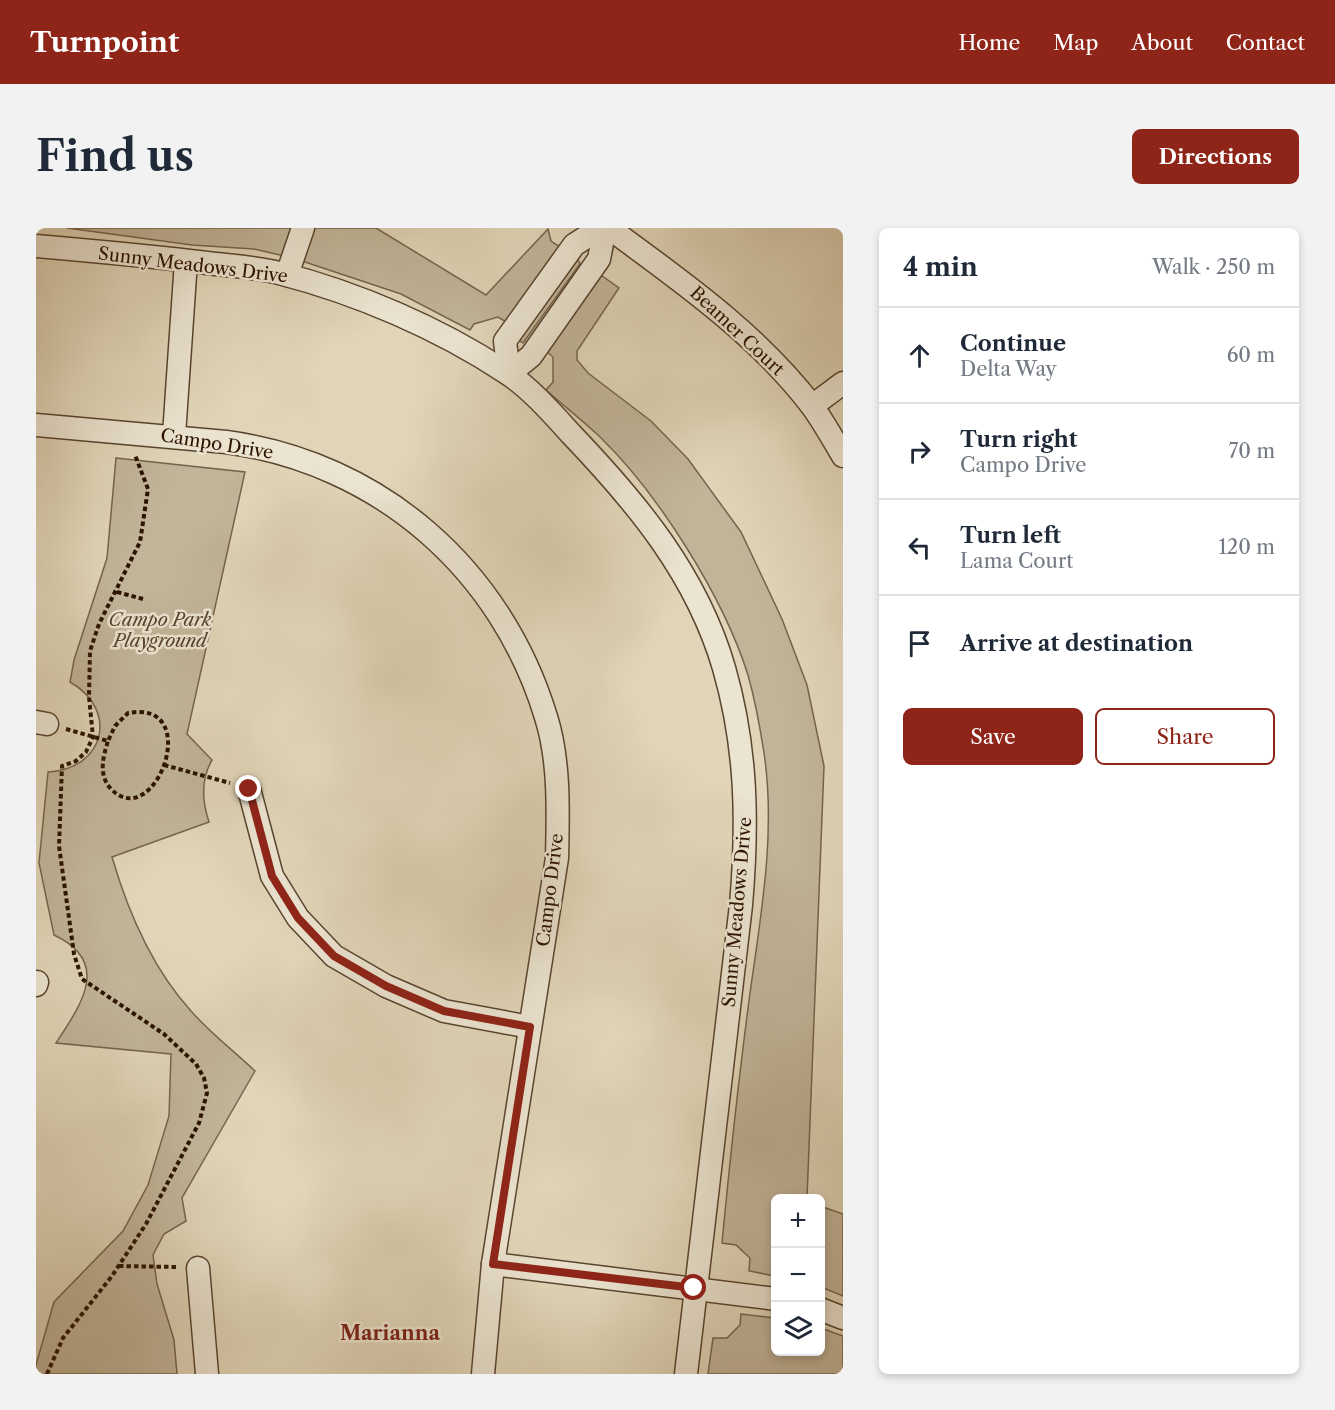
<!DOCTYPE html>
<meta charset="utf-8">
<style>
:root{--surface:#fff;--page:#f2f2f3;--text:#1f2937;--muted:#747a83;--line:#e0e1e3;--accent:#8f2418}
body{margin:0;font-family:"Libre Caslon Text",serif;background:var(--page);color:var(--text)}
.controls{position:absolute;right:18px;bottom:18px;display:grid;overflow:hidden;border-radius:9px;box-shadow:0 3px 9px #0003}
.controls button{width:54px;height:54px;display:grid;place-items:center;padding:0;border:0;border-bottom:2px solid var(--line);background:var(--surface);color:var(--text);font:30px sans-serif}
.stop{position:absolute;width:18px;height:18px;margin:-14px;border:4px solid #8f2418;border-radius:50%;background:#fff}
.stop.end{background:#8f2418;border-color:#fff;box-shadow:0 2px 6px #0008}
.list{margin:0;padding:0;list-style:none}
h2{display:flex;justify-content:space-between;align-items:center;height:78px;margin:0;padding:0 24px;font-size:26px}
h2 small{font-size:20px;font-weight:400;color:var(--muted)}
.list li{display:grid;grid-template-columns:39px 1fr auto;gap:18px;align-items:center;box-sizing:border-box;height:96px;padding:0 24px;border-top:2px solid var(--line)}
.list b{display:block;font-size:22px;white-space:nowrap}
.list p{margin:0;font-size:20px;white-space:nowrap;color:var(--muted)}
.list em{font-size:20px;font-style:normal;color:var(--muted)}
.actions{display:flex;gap:12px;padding:18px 24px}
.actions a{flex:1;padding:14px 0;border:2px solid var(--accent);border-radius:9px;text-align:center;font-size:21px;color:var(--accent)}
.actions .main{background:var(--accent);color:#fff}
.icon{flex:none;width:33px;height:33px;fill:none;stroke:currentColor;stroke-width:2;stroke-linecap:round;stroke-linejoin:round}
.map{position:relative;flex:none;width:807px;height:1146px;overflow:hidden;border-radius:9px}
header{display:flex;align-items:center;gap:36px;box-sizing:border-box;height:84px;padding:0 30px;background:var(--accent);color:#fff}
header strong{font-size:28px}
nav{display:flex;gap:33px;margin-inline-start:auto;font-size:21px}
.intro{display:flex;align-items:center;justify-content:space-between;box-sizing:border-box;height:144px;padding:0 36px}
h1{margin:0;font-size:42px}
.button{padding:15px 27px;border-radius:9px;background:var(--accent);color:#fff;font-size:21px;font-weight:700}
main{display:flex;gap:36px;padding:0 36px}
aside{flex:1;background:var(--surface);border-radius:9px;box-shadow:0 3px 9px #0003}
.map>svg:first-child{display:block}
</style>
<header>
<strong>Turnpoint</strong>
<nav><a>Home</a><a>Map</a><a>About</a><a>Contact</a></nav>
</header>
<div class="intro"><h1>Find us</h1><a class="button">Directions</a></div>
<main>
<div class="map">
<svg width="807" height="1146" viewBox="0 0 807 1146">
<rect width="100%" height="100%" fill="#e0d5b8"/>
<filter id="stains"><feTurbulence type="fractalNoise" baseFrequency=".00333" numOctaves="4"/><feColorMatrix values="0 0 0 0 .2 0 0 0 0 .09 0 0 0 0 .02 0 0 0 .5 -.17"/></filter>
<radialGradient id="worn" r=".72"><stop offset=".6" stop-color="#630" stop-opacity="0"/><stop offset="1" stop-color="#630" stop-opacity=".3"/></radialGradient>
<g fill="#c1b499" stroke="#76644c" stroke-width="1.5">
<polygon points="31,0 340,0 450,67 512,1 515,13 524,19 470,94 462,89 438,96 434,102 365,66 257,30 218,21 156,17"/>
<polygon points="542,31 544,36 487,115 484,113 485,110"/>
<path d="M 562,45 L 583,60 L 541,123 L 541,132 L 552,145 L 615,193 L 652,231 L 705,304 L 746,391 L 771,457 L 788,538 L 771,970 L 740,970 L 739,1048 L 713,1043 L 714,1030 L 700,1017 L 686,1015 C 694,931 703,848 714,765 C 725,687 740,604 728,525 C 724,499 719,472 712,447 C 687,368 622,265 563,208 C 546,192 528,178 510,162 L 517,154 L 517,129 L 509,122 Z"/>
<path d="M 80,230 L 209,244 L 151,506 L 176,532 C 165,551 166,573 173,594 L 76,629 C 92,684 116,740 155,783 C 174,805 198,823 219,843 L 146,970 L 150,993 L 128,1006 L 117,1027 L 121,1056 L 138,1112 L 141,1146 L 0,1146 L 0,1137 L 18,1074 L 87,1003 L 112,957 L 133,888 L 135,826 L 20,815 C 45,777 76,734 18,707 L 3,635 L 12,544 C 69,541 83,482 34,454 L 38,432 L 71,330 Z"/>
<polygon points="784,978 807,986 807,1068 785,1059"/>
<polygon points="705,1086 739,1090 740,1124 784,1124 785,1100 807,1108 807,1146 672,1146 677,1110 691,1110 704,1097"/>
</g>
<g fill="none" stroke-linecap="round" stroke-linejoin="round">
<g stroke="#59442e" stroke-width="25">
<g id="minor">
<path d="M 573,0 C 645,53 721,106 776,178 C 787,193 797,211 807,228"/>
<path d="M 0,18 C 57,23 114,28 171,35 C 195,38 220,39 243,45 C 321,65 403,100 471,145 C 494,160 516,185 535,206 C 601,275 661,347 688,440 C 711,520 712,595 705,677 L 650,1146"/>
<polyline points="251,47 267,0"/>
<polyline points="473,146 469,113 538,17 564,0"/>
<polyline points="473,146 495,128 563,31 569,0"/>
<polyline points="776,178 807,155"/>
<path d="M 0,197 L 190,214 C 344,235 465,341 510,489 C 524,533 522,585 521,630 L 457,1036 L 447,1146"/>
<polyline points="138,207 150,33"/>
<polyline points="0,494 11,496"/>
<polyline points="213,561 236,648 262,690 298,728 350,758 408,783 494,799"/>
<polyline points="0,757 1,754"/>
<polyline points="457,1036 740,1071"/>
<polyline points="162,1040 171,1146"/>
<polyline points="784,1081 807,1090"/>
</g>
</g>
<g stroke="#2c1300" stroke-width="4" stroke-dasharray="4.5 3" stroke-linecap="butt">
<polyline points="81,364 107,371"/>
<path d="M 30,501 L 72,513 L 79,498 L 92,485 C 169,471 119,606 75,561 C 62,547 67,529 72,513"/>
<polyline points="128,537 194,555"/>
<polyline points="83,1038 141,1039"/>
<polyline points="11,1146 27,1110 76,1048 110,996 163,895 171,865 168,850 160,836 128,806 46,751 38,726 23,618 26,538 40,533 50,524 57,509 53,469 54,423 63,396 104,314 112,261 99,227"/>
</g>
<use href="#minor" stroke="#ebe4d1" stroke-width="22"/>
</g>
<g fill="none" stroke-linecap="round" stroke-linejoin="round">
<polyline stroke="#8f2418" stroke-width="8" points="213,561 236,648 262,690 298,728 350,758 408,783 494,799 457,1036 658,1060"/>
</g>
<g text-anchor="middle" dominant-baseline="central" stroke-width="5" stroke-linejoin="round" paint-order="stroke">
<g font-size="18" fill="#2c1300" stroke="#ebe4d1">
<text transform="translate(157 37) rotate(7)">Sunny Meadows Drive</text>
<text transform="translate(701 103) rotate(43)">Beamer Court</text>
<text transform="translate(181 216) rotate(9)">Campo Drive</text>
<text transform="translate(514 662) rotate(-83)">Campo Drive</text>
<text transform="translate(701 684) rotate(-85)">Sunny Meadows Drive</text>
</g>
<g font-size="18" font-style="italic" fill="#59432e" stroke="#ebe4d1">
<text x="124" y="392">Campo Park<tspan x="124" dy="21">Playground</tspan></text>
</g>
<g font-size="20" font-weight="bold" fill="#7a1f14" stroke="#ebe4d1">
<text x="354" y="1105">Marianna</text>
</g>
</g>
<rect width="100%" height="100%" filter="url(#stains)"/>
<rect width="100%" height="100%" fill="url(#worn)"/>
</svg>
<div class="controls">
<button>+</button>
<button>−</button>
<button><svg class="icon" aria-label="layers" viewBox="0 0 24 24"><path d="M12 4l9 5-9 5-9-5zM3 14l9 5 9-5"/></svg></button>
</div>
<div class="stop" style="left:658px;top:1060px"></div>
<div class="stop end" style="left:213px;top:561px"></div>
</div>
<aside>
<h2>4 min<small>Walk · 250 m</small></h2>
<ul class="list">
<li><svg class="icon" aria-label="ahead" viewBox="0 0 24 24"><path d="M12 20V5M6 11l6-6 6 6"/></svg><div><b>Continue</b><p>Delta Way</p></div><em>60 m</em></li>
<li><svg class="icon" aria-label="right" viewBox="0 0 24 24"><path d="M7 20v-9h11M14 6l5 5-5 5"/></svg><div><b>Turn right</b><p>Campo Drive</p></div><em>70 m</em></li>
<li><svg class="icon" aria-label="left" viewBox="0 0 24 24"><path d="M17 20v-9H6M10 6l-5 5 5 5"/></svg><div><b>Turn left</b><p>Lama Court</p></div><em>120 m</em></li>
<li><svg class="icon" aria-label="arrive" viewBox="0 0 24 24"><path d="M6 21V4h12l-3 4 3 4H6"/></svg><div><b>Arrive at destination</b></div></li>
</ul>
<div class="actions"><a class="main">Save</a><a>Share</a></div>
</aside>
</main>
